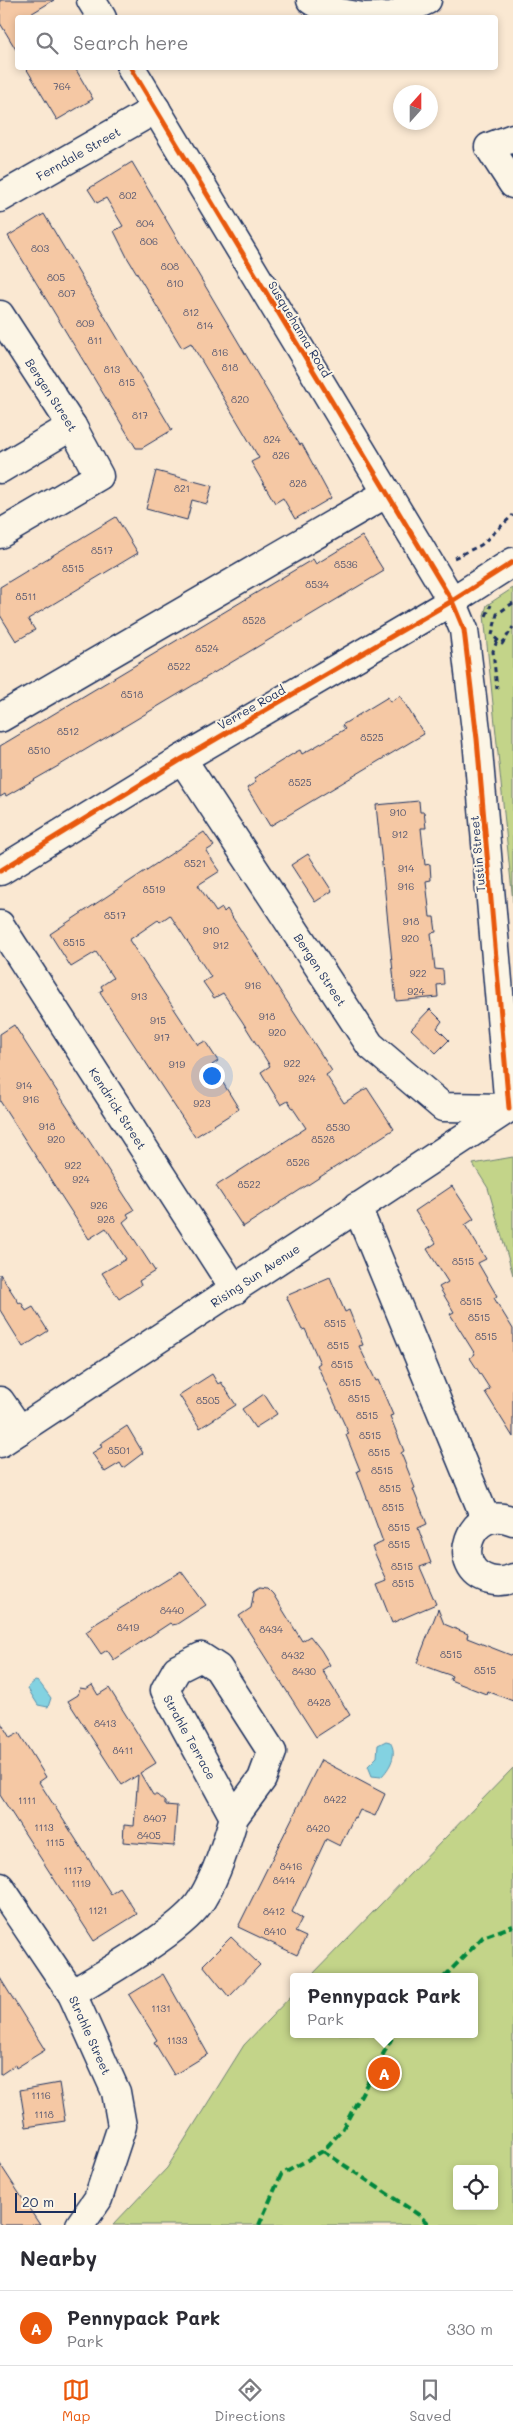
<!DOCTYPE html>
<style>
:root{--surface:#fff;--page:#f2f2f3;--text:#2b2b33;--muted:#7c7c81;--line:#e1e1e2;--accent:#ea580c}
body{margin:0;font-family:Mali,sans-serif;background:var(--page);color:var(--text)}
.controls{position:absolute;right:15px;bottom:15px;display:grid;overflow:hidden;border-radius:5px;box-shadow:0 2px 8px #0003}
.controls button{width:45px;height:45px;display:grid;place-items:center;padding:0;border:0;border-bottom:1px solid var(--line);background:var(--surface);color:var(--text);font:25px sans-serif}
.compass{position:absolute;left:393px;top:85px;width:45px;height:45px;border-radius:50%;background:var(--surface);box-shadow:0 2px 8px #0003;rotate:21deg}
.scale{position:absolute;left:15px;bottom:12px;width:61px;box-sizing:border-box;padding-left:5px;border:2px solid #1b2f5e;border-top:0;font-size:14px;line-height:18px;white-space:nowrap;color:#1b2f5e;-webkit-text-stroke:4px #fcf5e5;paint-order:stroke}
.you{position:absolute;left:211px;top:1075px;width:18px;height:18px;margin:-12px;border:4px solid #fff;border-radius:50%;background:#1a73e8;box-shadow:0 0 0 8px #1a73e833}
.badge{display:grid;place-items:center;width:32px;height:32px;border-radius:50%;background:var(--accent);color:#fff;font-size:16px;font-weight:700}
.pin{position:absolute;translate:-50% -50%;border:2px solid #fff;box-shadow:0 1px 5px #0006}
.popup{position:absolute;left:290px;top:1973px;width:188px;height:65px;box-sizing:border-box;display:grid;place-content:center;border-radius:5px;background:var(--surface);filter:drop-shadow(0 1px 4px #0005);font-size:16px;white-space:nowrap;color:var(--muted)}
.popup b{font-size:19px;color:var(--text)}
.popup::after{content:'';position:absolute;left:50%;top:100%;margin-left:-10px;border:10px solid transparent;border-top-color:var(--surface)}
.list{margin:0;padding:0;list-style:none}
h2{display:flex;justify-content:space-between;align-items:center;height:65px;margin:0;padding:0 20px;font-size:21px}
h2 small{font-size:16px;font-weight:400;color:var(--muted)}
.list li{display:grid;grid-template-columns:32px 1fr auto;gap:15px;align-items:center;box-sizing:border-box;height:75px;padding:0 20px;border-top:1px solid var(--line)}
.list b{display:block;font-size:19px;white-space:nowrap}
.list p{margin:0;font-size:16px;white-space:nowrap;color:var(--muted)}
.list em{font-size:16px;font-style:normal;color:var(--muted)}
.icon{flex:none;width:28px;height:28px;fill:none;stroke:currentColor;stroke-width:2;stroke-linecap:round;stroke-linejoin:round}
.map{position:relative;flex:none;width:513px;height:2225px;overflow:hidden}
.search{position:absolute;background:var(--surface);box-shadow:0 2px 8px #0003;left:15px;right:15px;top:15px;height:55px;display:flex;align-items:center;gap:12px;box-sizing:border-box;padding:0 18px;border-radius:5px;color:var(--muted);font-size:19px}
.sheet{height:140px;background:var(--surface)}
nav{display:flex;justify-content:space-around;align-items:center;box-sizing:border-box;height:70px;border-top:1px solid var(--line);background:var(--surface);font-size:14px;color:var(--muted)}
nav a{display:grid;justify-items:center;gap:2px}
nav .on{color:var(--accent)}
.map>svg:first-child{display:block}
</style>
<div class="map">
<svg width="513" height="2225" viewBox="0 0 513 2225">
<rect width="100%" height="100%" fill="#fae8d2"/>
<filter id="ink" filterUnits="userSpaceOnUse"><feTurbulence type="fractalNoise" baseFrequency=".02" numOctaves="2"/><feDisplacementMap in="SourceGraphic" scale="10" xChannelSelector="R" yChannelSelector="G"/><feConvolveMatrix kernelMatrix="1 2 1 2 8 2 1 2 1" color-interpolation-filters="sRGB"/></filter>
<g filter="url(#ink)">
<g fill="#c3d489" stroke="#6f8274" fill-rule="evenodd">
<polygon points="513,588 513,902 484,615 487,605"/>
<polygon points="513,1157 513,1275 488,1188 473,1164"/>
<path d="M 513,1768 L 513,2225 L 113,2225 L 167,2168 L 244,2045 L 294,1993 L 294,2034 L 474,2034 L 474,1977 L 310,1977 ZM 457,2169 L 494,2169 L 494,2206 L 457,2206 Z"/>
</g>
<g fill="#83d2e1" stroke="#5991ad">
<polygon points="35,1681 39,1682 51,1698 48,1707 38,1705 28,1689 29,1686"/>
<path d="M 386,1741 L 390,1742 C 398,1754 390,1768 381,1777 L 372,1776 L 368,1766 L 377,1757 L 378,1745 Z"/>
</g>
<g fill="#f5c8a4" stroke="#1b2f5e">
<polygon points="0,0 54,0 24,18 18,18 18,53 0,23"/>
<polygon points="26,68 75,68 93,99 57,120"/>
<polygon points="132,162 285,421 300,445 302,444 331,498 295,519 283,498 275,503 251,462 259,458 191,343 182,348 127,257 114,231 123,226 106,198 97,203 88,189"/>
<polygon points="44,214 172,430 142,448 136,448 8,236"/>
<polygon points="156,471 212,486 207,504 192,500 187,520 146,509"/>
<polygon points="116,517 138,553 28,619 35,630 16,641 0,615 0,587"/>
<polygon points="362,536 384,571 60,765 6,796 5,794 0,797 0,746 313,559 316,564"/>
<polygon points="400,696 424,734 270,826 247,788 256,782 254,778 296,752 300,750 302,754 325,741 345,729 342,725 388,697 390,702"/>
<polygon points="419,801 420,812 424,812 426,828 421,828 425,865 430,864 431,880 426,881 430,917 434,917 436,932 431,933 435,969 443,970 444,984 437,985 438,997 396,1001 376,805"/>
<polygon points="204,832 214,846 206,851 220,871 198,885 216,912 222,908 224,912 227,909 332,1071 326,1075 344,1103 367,1088 394,1129 243,1227 216,1186 306,1128 288,1101 281,1105 271,1089 261,1072 270,1066 242,1021 223,993 214,998 203,982 211,977 170,915 160,922 158,920 129,940 198,1045 205,1041 218,1061 212,1065 239,1109 195,1137 102,996 100,991 103,990 101,986 113,978 96,952 71,967 50,934"/>
<polygon points="308,854 332,891 315,902 291,865"/>
<polygon points="430,1009 442,1021 437,1028 449,1040 436,1053 411,1029"/>
<polygon points="14,1025 134,1210 127,1214 129,1217 123,1222 155,1271 139,1281 141,1285 119,1299 102,1273 126,1259 106,1228 89,1239 0,1101 0,1034"/>
<polygon points="452,1186 474,1219 465,1225 486,1259 478,1263 497,1296 494,1298 513,1329 513,1437 485,1392 490,1389 470,1358 475,1354 450,1314 454,1312 439,1287 448,1282 427,1249 436,1243 415,1211"/>
<polygon points="0,1274 19,1303 21,1302 26,1311 33,1307 48,1331 23,1347 0,1310"/>
<polygon points="330,1277 345,1312 349,1310 363,1345 359,1346 376,1381 378,1380 393,1415 390,1416 404,1451 401,1453 415,1488 413,1489 427,1524 418,1528 431,1563 420,1567 436,1604 392,1623 377,1585 387,1581 372,1547 383,1542 357,1471 360,1470 346,1435 349,1434 317,1365 320,1363 305,1329 302,1330 286,1296"/>
<polygon points="212,1374 218,1384 221,1382 236,1405 200,1428 179,1395"/>
<polygon points="264,1394 277,1414 255,1428 242,1409"/>
<polygon points="127,1426 143,1453 123,1468 120,1463 105,1472 92,1453 102,1447 100,1444"/>
<polygon points="181,1571 206,1605 177,1624 172,1625 170,1623 114,1660 107,1650 101,1654 86,1632 93,1627 92,1626"/>
<polygon points="260,1587 267,1588 273,1594 302,1641 310,1636 321,1650 330,1665 322,1670 350,1715 316,1737 239,1616 251,1608 254,1591"/>
<polygon points="438,1609 444,1624 468,1634 467,1638 513,1656 513,1701 487,1691 486,1694 450,1680 452,1676 417,1663"/>
<polygon points="92,1685 98,1695 109,1688 156,1763 140,1773 153,1795 157,1795 165,1802 165,1805 177,1806 174,1846 123,1842 124,1825 134,1826 138,1775 122,1785 68,1701 78,1695 80,1688 86,1689"/>
<polygon points="0,1721 10,1738 19,1733 46,1777 39,1782 111,1894 120,1888 137,1914 94,1941 0,1795"/>
<polygon points="321,1760 385,1794 375,1816 360,1810 356,1818 354,1817 340,1846 326,1839 292,1912 302,1918 295,1932 306,1937 297,1955 238,1927"/>
<polygon points="231,1937 260,1965 229,1997 203,1965"/>
<polygon points="163,1974 208,2054 174,2075 154,2042 157,2040 129,1995"/>
<polygon points="0,1978 45,2050 16,2068 15,2065 0,2075"/>
<polygon points="59,2083 65,2121 26,2127 20,2090"/>
<polygon points="0,2164 28,2207 40,2225 0,2225"/>
</g>
<g fill="none" stroke-linecap="round" stroke-linejoin="round">
<g stroke="#1b2f5e" stroke-width="31">
<g id="minor">
<polyline points="91,0 102,18"/>
<polyline points="311,0 329,11 363,17 393,16 427,0"/>
<polyline points="131,68 452,601 464,630 477,739 509,1108"/>
<polyline points="513,138 489,147 513,184"/>
<path id="s1" d="M 0,198 L 156,109"/>
<path id="s2" d="M 0,315 L 72,426 L 99,476 L 0,534"/>
<polyline points="0,469 72,426"/>
<polyline points="0,718 387,493"/>
<path id="s3" d="M 182,759 L 370,1045 L 443,1107 L 509,1108"/>
<path id="s4" d="M 0,925 L 235,1290"/>
<polyline points="357,1207 486,1520"/>
<polyline points="0,1401 20,1430"/>
<path id="s5" d="M 0,1443 L 509,1108"/>
<path d="M 513,1521 C 469,1502 448,1570 490,1580 C 498,1582 505,1582 513,1578"/>
<path id="s6" d="M 0,1887 L 72,1994 L 116,2092 L 122,2126 L 98,2199 L 80,2225"/>
<path d="M 72,1994 C 105,1973 184,1930 202,1899 C 217,1874 226,1845 234,1817 L 165,1690 L 177,1669 L 201,1657 L 218,1668 L 272,1752 L 262,1779 L 234,1817"/>
</g>
</g>
<g stroke="#1b2f5e" stroke-width="31">
<polyline id="major" points="0,871 182,759 452,601 513,562"/>
</g>
<g stroke="#1b2f5e" stroke-width="3" stroke-dasharray="5 4" stroke-linecap="butt">
<polyline points="454,558 481,545 513,515"/>
<polyline points="513,603 497,614 492,635 502,644 513,627"/>
<polyline points="486,616 491,605"/>
<polyline points="497,641 493,651 497,689"/>
</g>
<use href="#minor" stroke="#fcf5e5" stroke-width="28"/>
<use href="#major" stroke="#fcf5e5" stroke-width="28"/>
<g stroke="#00873e" stroke-width="4" stroke-dasharray="8 4" stroke-linecap="butt">
<polyline points="444,1977 483,1937 513,1926"/>
<polyline points="323,2151 419,2215 429,2225"/>
<polyline points="259,2225 281,2175 323,2151 342,2130 394,2034"/>
</g>
<g stroke="#fcf5e5" stroke-width="8">
<g id="cycleway">
<polyline points="131,68 452,601 464,630 477,739 509,1108"/>
<polyline points="0,871 182,759 452,601 513,562"/>
</g>
</g>
<use href="#cycleway" stroke="#e8590c" stroke-width="5"/>
</g>
</g>
<g text-anchor="middle" dominant-baseline="central" stroke-width="4" stroke-linejoin="round" paint-order="stroke">
<g font-size="10" fill="#525570">
<text x="62" y="86">764</text>
<text x="128" y="195">802</text>
<text x="145" y="223">804</text>
<text x="149" y="241">806</text>
<text x="40" y="248">803</text>
<text x="170" y="266">808</text>
<text x="56" y="277">805</text>
<text x="175" y="283">810</text>
<text x="67" y="293">807</text>
<text x="191" y="312">812</text>
<text x="85" y="323">809</text>
<text x="205" y="325">814</text>
<text x="95" y="340">811</text>
<text x="220" y="352">816</text>
<text x="230" y="367">818</text>
<text x="112" y="369">813</text>
<text x="127" y="382">815</text>
<text x="240" y="399">820</text>
<text x="140" y="415">817</text>
<text x="272" y="439">824</text>
<text x="281" y="455">826</text>
<text x="298" y="483">828</text>
<text x="182" y="488">821</text>
<text x="102" y="550">8517</text>
<text x="346" y="564">8536</text>
<text x="73" y="568">8515</text>
<text x="317" y="584">8534</text>
<text x="26" y="596">8511</text>
<text x="254" y="620">8528</text>
<text x="207" y="648">8524</text>
<text x="179" y="666">8522</text>
<text x="132" y="694">8518</text>
<text x="68" y="731">8512</text>
<text x="372" y="737">8525</text>
<text x="39" y="750">8510</text>
<text x="300" y="782">8525</text>
<text x="398" y="812">910</text>
<text x="400" y="834">912</text>
<text x="195" y="863">8521</text>
<text x="406" y="868">914</text>
<text x="406" y="886">916</text>
<text x="154" y="889">8519</text>
<text x="115" y="915">8517</text>
<text x="411" y="921">918</text>
<text x="211" y="930">910</text>
<text x="410" y="938">920</text>
<text x="74" y="942">8515</text>
<text x="221" y="945">912</text>
<text x="418" y="973">922</text>
<text x="253" y="985">916</text>
<text x="416" y="991">924</text>
<text x="139" y="996">913</text>
<text x="267" y="1016">918</text>
<text x="158" y="1020">915</text>
<text x="277" y="1032">920</text>
<text x="162" y="1037">917</text>
<text x="292" y="1063">922</text>
<text x="177" y="1064">919</text>
<text x="307" y="1078">924</text>
<text x="24" y="1085">914</text>
<text x="31" y="1099">916</text>
<text x="202" y="1103">923</text>
<text x="47" y="1126">918</text>
<text x="338" y="1127">8530</text>
<text x="56" y="1139">920</text>
<text x="323" y="1139">8528</text>
<text x="298" y="1162">8526</text>
<text x="73" y="1165">922</text>
<text x="81" y="1179">924</text>
<text x="249" y="1184">8522</text>
<text x="99" y="1205">926</text>
<text x="106" y="1219">928</text>
<text x="463" y="1261">8515</text>
<text x="471" y="1301">8515</text>
<text x="479" y="1317">8515</text>
<text x="335" y="1323">8515</text>
<text x="486" y="1336">8515</text>
<text x="338" y="1345">8515</text>
<text x="342" y="1364">8515</text>
<text x="350" y="1382">8515</text>
<text x="359" y="1398">8515</text>
<text x="208" y="1400">8505</text>
<text x="367" y="1415">8515</text>
<text x="370" y="1435">8515</text>
<text x="119" y="1450">8501</text>
<text x="379" y="1452">8515</text>
<text x="382" y="1470">8515</text>
<text x="390" y="1488">8515</text>
<text x="393" y="1507">8515</text>
<text x="399" y="1527">8515</text>
<text x="399" y="1544">8515</text>
<text x="402" y="1566">8515</text>
<text x="403" y="1583">8515</text>
<text x="172" y="1610">8440</text>
<text x="128" y="1627">8419</text>
<text x="271" y="1629">8434</text>
<text x="451" y="1654">8515</text>
<text x="293" y="1655">8432</text>
<text x="485" y="1670">8515</text>
<text x="304" y="1671">8430</text>
<text x="319" y="1702">8428</text>
<text x="105" y="1723">8413</text>
<text x="123" y="1750">8411</text>
<text x="335" y="1799">8422</text>
<text x="27" y="1800">1111</text>
<text x="155" y="1818">8407</text>
<text x="44" y="1827">1113</text>
<text x="318" y="1828">8420</text>
<text x="149" y="1835">8405</text>
<text x="55" y="1842">1115</text>
<text x="291" y="1866">8416</text>
<text x="73" y="1870">1117</text>
<text x="284" y="1880">8414</text>
<text x="81" y="1883">1119</text>
<text x="98" y="1910">1121</text>
<text x="274" y="1911">8412</text>
<text x="275" y="1931">8410</text>
<text x="161" y="2008">1131</text>
<text x="177" y="2040">1133</text>
<text x="41" y="2095">1116</text>
<text x="44" y="2114">1118</text>
</g>
<g font-size="12" fill="#1b2f5e" stroke="#fcf5e5">
<text stroke="none"><textPath href="#s1" startOffset="90">Ferndale Street</textPath></text>
<text transform="translate(300 329) rotate(59)">Susquehanna Road</text>
<text stroke="none"><textPath href="#s2" startOffset="95">Bergen Street</textPath></text>
<text transform="translate(251 707) rotate(-30)">Verree Road</text>
<text transform="translate(477 854) rotate(-95)">Tustin Street</text>
<text stroke="none"><textPath href="#s3" startOffset="252">Bergen Street</textPath></text>
<text stroke="none"><textPath href="#s4" startOffset="218">Kendrick Street</textPath></text>
<text stroke="none"><textPath href="#s5" startOffset="305">Rising Sun Avenue</textPath></text>
<text transform="translate(190 1737) rotate(61)">Strahle Terrace</text>
<text stroke="none"><textPath href="#s6" startOffset="174">Strahle Street</textPath></text>
</g>
</g>
</svg>
<div class="controls">
<button><svg class="icon" aria-label="locate" viewBox="0 0 24 24"><circle cx="12" cy="12" r="6"/><path d="M12 2v4M12 18v4M2 12h4M18 12h4"/></svg></button>
</div>
<svg class="compass" viewBox="-18 -18 36 36"><path d="M0-13l5 13h-10z" fill="#e53935"/><path d="M0 13l5-13h-10z" fill="#7c7c81"/></svg>
<div class="scale">20 m</div>
<div class="you"></div>
<div class="pin badge" style="left:384px;top:2073px">A</div>
<div class="popup"><b>Pennypack Park</b>Park</div>
<div class="search"><svg class="icon" aria-label="search" viewBox="0 0 24 24"><circle cx="10" cy="10" r="6"/><path d="M15 15l6 6"/></svg>Search here</div>
</div>
<section class="sheet">
<h2>Nearby<small></small></h2>
<ul class="list">
<li><span class="badge">A</span><div><b>Pennypack Park</b><p>Park</p></div><em>330 m</em></li>
</ul>
</section>
<nav>
<a class="on"><svg class="icon" aria-label="map" viewBox="0 0 24 24"><path d="M3 6l6-2 6 2 6-2v14l-6 2-6-2-6 2zM9 4v14M15 6v14"/></svg>Map</a>
<a><svg class="icon" aria-label="directions" viewBox="0 0 24 24"><path d="M12 3l9 9-9 9-9-9zM9 14v-3h6M13 9l2 2-2 2"/></svg>Directions</a>
<a><svg class="icon" aria-label="saved" viewBox="0 0 24 24"><path d="M7 4h10v16l-5-4-5 4z"/></svg>Saved</a>
</nav>
